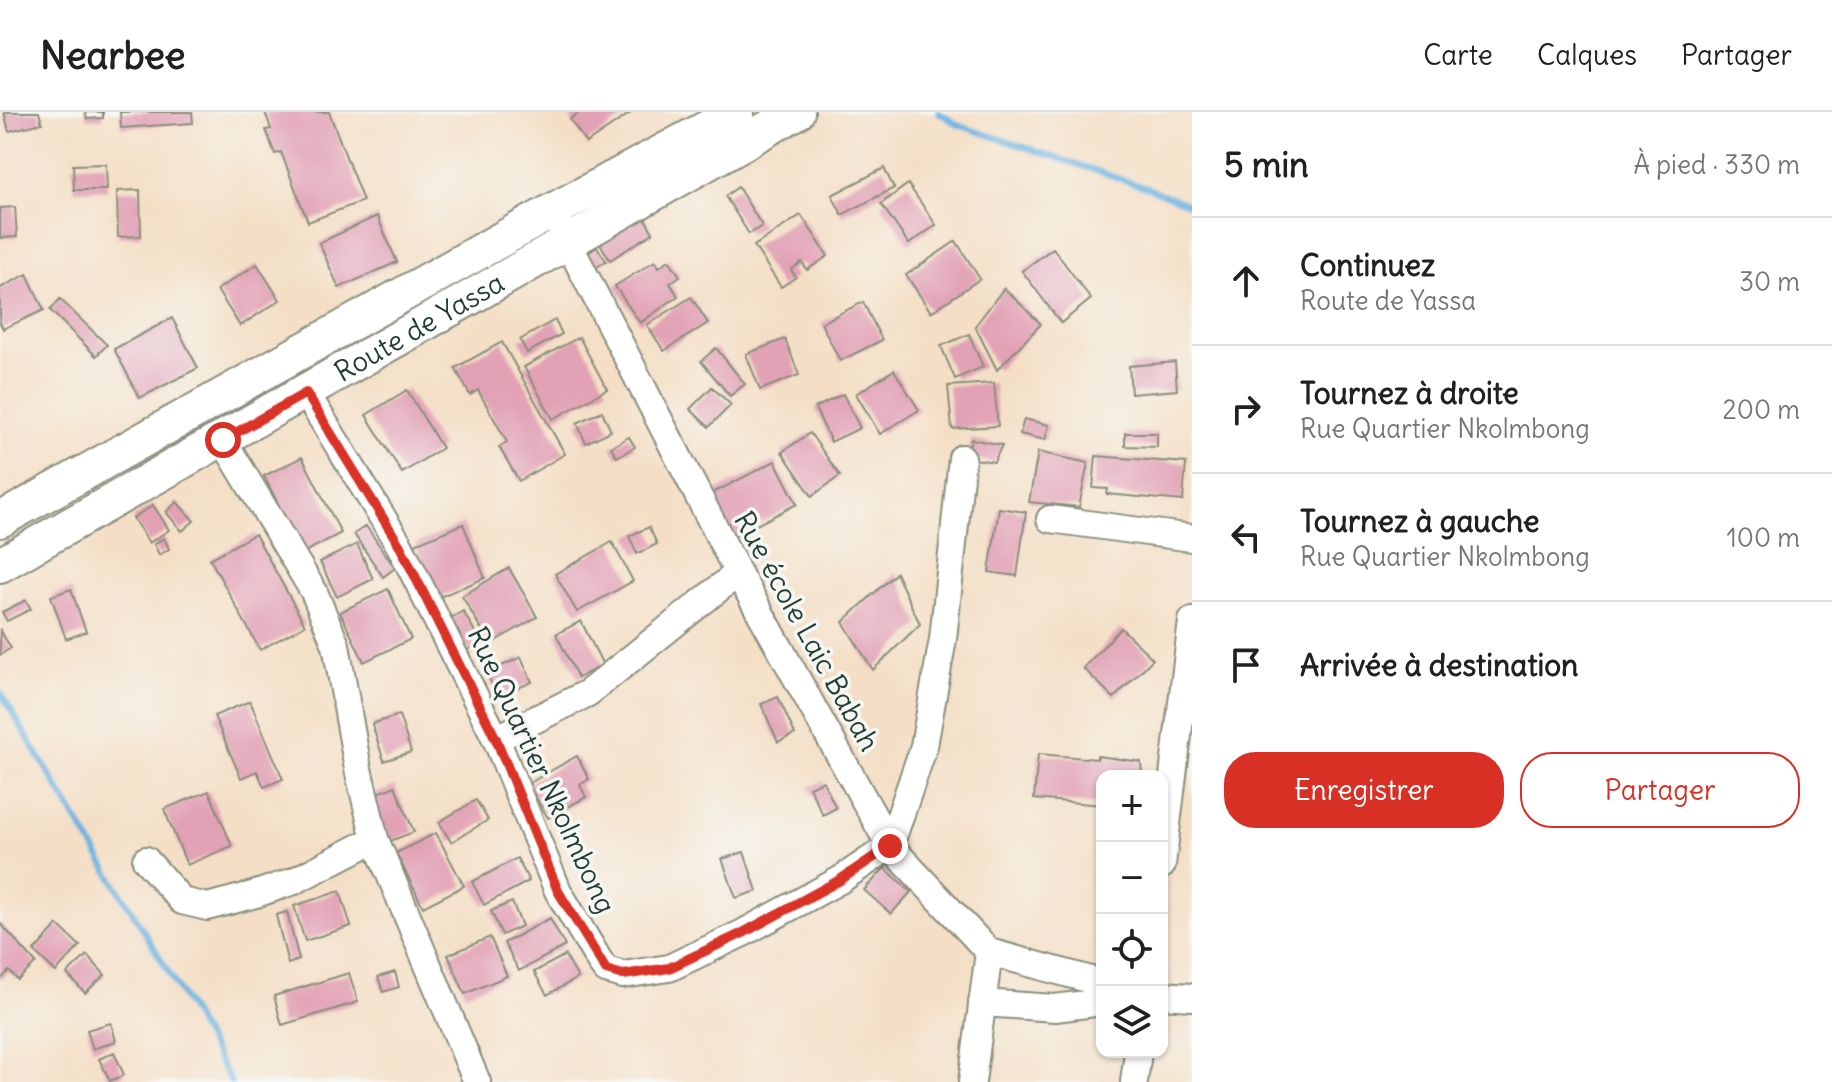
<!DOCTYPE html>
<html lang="fr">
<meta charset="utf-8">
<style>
:root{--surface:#fff;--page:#f6f6f6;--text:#202124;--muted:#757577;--line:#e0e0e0;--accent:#d93025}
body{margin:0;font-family:Delius,sans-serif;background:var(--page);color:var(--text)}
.controls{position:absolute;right:24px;bottom:24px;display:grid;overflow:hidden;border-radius:16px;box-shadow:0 2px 6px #0004}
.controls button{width:72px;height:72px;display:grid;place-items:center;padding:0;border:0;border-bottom:2px solid var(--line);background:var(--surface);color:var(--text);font:40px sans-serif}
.stop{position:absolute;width:24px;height:24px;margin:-18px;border:6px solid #d93025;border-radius:50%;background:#fff}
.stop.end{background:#d93025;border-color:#fff;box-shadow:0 2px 8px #0008}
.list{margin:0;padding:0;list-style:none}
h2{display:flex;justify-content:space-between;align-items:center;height:104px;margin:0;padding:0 32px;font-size:34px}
h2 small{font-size:26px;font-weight:400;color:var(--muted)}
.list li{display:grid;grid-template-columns:52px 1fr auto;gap:24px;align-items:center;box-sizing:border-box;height:128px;padding:0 32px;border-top:2px solid var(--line)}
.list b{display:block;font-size:30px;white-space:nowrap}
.list p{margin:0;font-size:26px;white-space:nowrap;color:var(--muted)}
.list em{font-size:26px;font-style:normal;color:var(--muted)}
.actions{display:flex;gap:16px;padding:24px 32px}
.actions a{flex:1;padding:18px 0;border:2px solid var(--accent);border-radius:32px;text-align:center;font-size:28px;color:var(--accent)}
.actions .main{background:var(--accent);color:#fff}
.icon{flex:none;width:44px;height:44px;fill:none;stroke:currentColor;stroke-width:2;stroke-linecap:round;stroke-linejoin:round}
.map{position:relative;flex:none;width:1192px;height:970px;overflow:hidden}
header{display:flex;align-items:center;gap:48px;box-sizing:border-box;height:112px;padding:0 40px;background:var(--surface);border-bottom:2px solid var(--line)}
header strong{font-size:38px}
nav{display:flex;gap:44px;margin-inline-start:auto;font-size:28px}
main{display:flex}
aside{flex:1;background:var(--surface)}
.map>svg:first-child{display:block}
</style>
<header>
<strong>Nearbee</strong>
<nav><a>Carte</a><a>Calques</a><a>Partager</a></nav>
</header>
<main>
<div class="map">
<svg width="1192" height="970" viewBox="0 0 1192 970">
<rect width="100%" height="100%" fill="#f6f6f2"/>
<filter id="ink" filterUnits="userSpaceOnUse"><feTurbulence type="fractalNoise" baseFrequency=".0125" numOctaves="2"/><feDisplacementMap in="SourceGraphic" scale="16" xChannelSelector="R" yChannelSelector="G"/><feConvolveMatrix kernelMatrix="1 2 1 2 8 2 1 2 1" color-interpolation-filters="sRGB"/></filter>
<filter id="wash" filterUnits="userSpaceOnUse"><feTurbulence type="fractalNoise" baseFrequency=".006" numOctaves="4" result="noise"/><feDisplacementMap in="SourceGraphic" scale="32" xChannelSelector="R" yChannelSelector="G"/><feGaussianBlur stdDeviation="1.8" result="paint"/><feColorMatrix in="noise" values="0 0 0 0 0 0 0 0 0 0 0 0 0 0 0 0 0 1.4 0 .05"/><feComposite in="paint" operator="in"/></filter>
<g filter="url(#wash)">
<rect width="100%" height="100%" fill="#f4dfc6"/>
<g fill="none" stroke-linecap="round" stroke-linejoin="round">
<g stroke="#68b1e0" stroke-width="6">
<polyline points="938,0 958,13 1148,76 1192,94"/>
<polyline points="0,580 165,854 231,970"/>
</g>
</g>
<g id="blocks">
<g fill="#e2a1b5">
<polygon points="4,0 39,0 42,11 9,19"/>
<polygon points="85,0 103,0 103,6 87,7"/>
<polygon points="120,0 192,0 193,11 121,16"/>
<polygon points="265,0 329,0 363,89 308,110 281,40 275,42 266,18 271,17"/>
<polygon points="580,0 632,0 586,31 570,7"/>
<polygon points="106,52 107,78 74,78 73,53"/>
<polygon points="884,56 894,76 842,103 832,83"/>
<polygon points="908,72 936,113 909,132 881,92"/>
<polygon points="738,75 762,114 749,122 725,84"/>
<polygon points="140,78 141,124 118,125 117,79"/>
<polygon points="15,95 17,125 0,126 0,96"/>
<polygon points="643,103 653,121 610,148 599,130"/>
<polygon points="801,103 828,144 807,158 802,150 791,158 796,165 781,175 754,134"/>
<polygon points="377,104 397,150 339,176 319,131"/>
<polygon points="956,129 980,167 931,200 906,163"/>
<polygon points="597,135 606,149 589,160 580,147"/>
<polygon points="1053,136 1091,187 1061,211 1022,159"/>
<polygon points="669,148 680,164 670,171 678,184 640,211 615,174 655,149 659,155"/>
<polygon points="257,152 280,188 240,214 217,178"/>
<polygon points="27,162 44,198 3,217 0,211 0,176"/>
<polygon points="1004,176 1041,212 997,258 975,214"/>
<polygon points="691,185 708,211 664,239 647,213"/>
<polygon points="60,187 107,233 96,244 50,198"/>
<polygon points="863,190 882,228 840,249 821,211"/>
<polygon points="172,206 198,256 140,286 114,237"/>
<polygon points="555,208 562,222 527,241 520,228"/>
<polygon points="969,222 983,255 955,267 941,234"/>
<polygon points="579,225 607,277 553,307 524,255"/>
<polygon points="785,227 799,263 760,278 746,242"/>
<polygon points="502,230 565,342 519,369 499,335 507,330 478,278 470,283 455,256"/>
<polygon points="716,236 745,272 730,284 701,249"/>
<polygon points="1175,250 1177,278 1131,282 1129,254"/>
<polygon points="894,258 919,298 880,322 856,282"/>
<polygon points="994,271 998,314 952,317 948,274"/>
<polygon points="712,275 731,293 709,315 690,297"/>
<polygon points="407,278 442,336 402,361 366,303"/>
<polygon points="843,282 860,316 831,330 815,296"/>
<polygon points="602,299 611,319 586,331 577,311"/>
<polygon points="1024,307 1049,313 1045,328 1020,322"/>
<polygon points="810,321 840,364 812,384 782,340"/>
<polygon points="1125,321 1157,321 1157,335 1125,334"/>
<polygon points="629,325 635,335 617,345 611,335"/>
<polygon points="971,327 1002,333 994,350 967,346"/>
<polygon points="1038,340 1088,351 1079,395 1029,390"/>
<polygon points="1096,344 1186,351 1183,389 1107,382 1108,377 1093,376"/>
<polygon points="302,345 341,421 303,441 264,364"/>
<polygon points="775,349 797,392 733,425 711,382"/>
<polygon points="177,390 194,409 182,419 166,400"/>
<polygon points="153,393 169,418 149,431 133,406"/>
<polygon points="999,396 1026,400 1017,464 989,460"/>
<polygon points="463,412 485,466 437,486 415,432"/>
<polygon points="366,414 395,456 383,465 354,422"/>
<polygon points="649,415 657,432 637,442 629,424"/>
<polygon points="255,422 305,513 260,538 210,447"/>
<polygon points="164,426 169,437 159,443 154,432"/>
<polygon points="612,430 633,469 577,500 555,462"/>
<polygon points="357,432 373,467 337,485 320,450"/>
<polygon points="509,456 537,505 490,532 462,484"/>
<polygon points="896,461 920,512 873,558 843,510"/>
<polygon points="71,477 86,520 66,527 51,484"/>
<polygon points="388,477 411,527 364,550 340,500"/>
<polygon points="26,488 31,497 7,509 2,500"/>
<polygon points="463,499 481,530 457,544 439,513"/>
<polygon points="581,509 603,553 578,566 556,522"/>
<polygon points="1121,516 1153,547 1114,586 1083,556"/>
<polygon points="0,518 11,536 0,543"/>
<polygon points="521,545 532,570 497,585 487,561"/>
<polygon points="778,585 795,622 778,630 761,592"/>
<polygon points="250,589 283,667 264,675 257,659 241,666 214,604"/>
<polygon points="399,603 411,640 384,649 372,612"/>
<polygon points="1038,642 1097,647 1097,644 1141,650 1142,664 1102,664 1102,693 1034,687"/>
<polygon points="577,644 589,667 580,673 586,685 548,706 528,672"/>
<polygon points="823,669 836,696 823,703 809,675"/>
<polygon points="395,674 414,720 390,729 371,684"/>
<polygon points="209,679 232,734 187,753 164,697"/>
<polygon points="476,688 488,708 451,730 439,710"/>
<polygon points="436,721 464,774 423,795 396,741"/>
<polygon points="744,740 757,779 736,786 722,747"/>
<polygon points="517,746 529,769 484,793 472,770"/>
<polygon points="885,756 911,780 891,802 864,778"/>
<polygon points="340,779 351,814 305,829 294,794"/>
<polygon points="512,790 522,814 502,823 491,799"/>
<polygon points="287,800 299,848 288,852 276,803"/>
<polygon points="550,806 565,834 519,859 504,831"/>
<polygon points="0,811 36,851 18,868 9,859 0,868"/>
<polygon points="58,813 80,834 56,860 34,839"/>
<polygon points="490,825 507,864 465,882 448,843"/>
<polygon points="87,843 105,863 85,881 67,862"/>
<polygon points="565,843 578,866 547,883 534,860"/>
<polygon points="395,860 399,875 383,880 378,865"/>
<polygon points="349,861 358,890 282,913 274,884"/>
<polygon points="111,911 116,929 93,937 87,918"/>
<polygon points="114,940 124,963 110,969 99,947"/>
</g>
</g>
</g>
<g filter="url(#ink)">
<use href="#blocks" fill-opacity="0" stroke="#8a8e7d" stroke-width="2"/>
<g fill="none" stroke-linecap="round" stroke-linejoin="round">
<g stroke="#8a8e7d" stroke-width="30">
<g id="minor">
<polyline points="559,113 738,461 890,734 989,840 1102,871"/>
<polyline points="306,281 400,434 496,627 558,779 600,850 606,858 623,863 669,856 743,821 840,768 890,734 924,634 943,527 962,346"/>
<polyline points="223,328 314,480 336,533 358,657 375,727 477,970"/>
<polyline points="1050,407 1192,426"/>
<polyline points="496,627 588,581 738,461"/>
<polyline points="146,748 182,789 207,795 256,782 294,769 375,727"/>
<polyline points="1162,753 1192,509"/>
<polyline points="1162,883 1192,885"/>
<polyline points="982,891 1055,896 1102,890"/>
<polyline points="972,970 989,840"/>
<polyline points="1134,970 1138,940"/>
</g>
</g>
<g stroke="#8a8e7d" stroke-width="38">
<g id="major">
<polyline points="0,408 552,99 737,0"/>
<path id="s1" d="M 0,453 C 267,303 531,150 797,0"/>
</g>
</g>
<use href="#minor" stroke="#fff" stroke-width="26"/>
<use href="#major" stroke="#fff" stroke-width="34"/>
</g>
</g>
<g fill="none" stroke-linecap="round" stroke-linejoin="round" filter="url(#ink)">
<polyline stroke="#d93025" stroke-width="10" points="223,328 306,281 400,434 496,627 558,779 606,858 623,863 669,856 743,821 840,768 890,734"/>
</g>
<g text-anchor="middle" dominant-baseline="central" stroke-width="7" stroke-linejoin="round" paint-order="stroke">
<g font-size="28" fill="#1f3d34" stroke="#f6f6f2">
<text stroke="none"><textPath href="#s1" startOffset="482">Route de Yassa</textPath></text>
<text transform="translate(807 519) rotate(61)">Rue école Laic Babah</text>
<text transform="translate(542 658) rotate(65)">Rue Quartier Nkolmbong</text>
</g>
</g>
</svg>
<div class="controls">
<button>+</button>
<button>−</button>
<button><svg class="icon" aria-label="locate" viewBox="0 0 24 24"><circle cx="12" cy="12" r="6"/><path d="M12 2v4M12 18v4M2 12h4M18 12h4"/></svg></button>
<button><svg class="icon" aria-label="layers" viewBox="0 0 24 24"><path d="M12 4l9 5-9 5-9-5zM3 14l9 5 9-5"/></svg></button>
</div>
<div class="stop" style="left:223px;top:328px"></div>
<div class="stop end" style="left:890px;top:734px"></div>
</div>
<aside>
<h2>5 min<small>À pied · 330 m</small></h2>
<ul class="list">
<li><svg class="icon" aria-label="ahead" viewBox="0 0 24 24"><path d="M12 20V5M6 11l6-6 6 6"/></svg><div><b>Continuez</b><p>Route de Yassa</p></div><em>30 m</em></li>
<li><svg class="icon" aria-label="right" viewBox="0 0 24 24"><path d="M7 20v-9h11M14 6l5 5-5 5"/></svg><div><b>Tournez à droite</b><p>Rue Quartier Nkolmbong</p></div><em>200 m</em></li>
<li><svg class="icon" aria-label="left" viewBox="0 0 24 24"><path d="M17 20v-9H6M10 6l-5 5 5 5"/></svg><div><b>Tournez à gauche</b><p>Rue Quartier Nkolmbong</p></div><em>100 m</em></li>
<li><svg class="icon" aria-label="arrive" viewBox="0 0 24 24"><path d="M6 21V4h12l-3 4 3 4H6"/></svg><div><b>Arrivée à destination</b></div></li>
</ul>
<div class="actions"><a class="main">Enregistrer</a><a>Partager</a></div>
</aside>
</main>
